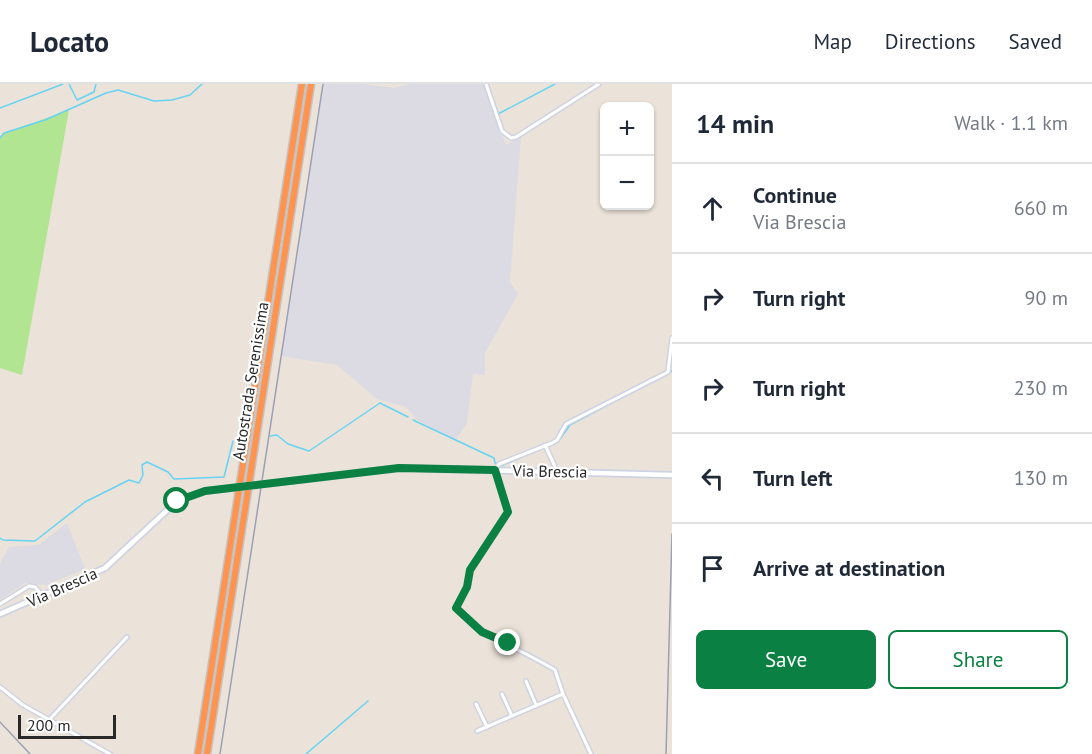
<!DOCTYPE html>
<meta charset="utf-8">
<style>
:root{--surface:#fff;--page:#f6f6f7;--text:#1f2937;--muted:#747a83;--line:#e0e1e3;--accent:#0b8043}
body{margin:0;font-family:"PT Sans",sans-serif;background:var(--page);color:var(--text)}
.controls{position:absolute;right:18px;top:18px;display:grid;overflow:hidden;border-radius:9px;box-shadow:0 2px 4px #0004}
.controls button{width:54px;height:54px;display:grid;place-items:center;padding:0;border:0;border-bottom:2px solid var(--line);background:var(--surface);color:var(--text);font:30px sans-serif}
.scale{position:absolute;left:18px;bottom:15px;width:98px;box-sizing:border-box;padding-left:6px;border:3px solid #282828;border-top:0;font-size:16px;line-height:21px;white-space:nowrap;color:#282828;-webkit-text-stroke:4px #fff;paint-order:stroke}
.stop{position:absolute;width:18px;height:18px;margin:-14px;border:4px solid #0b8043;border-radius:50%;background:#fff}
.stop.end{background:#0b8043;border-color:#fff;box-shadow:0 2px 6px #0008}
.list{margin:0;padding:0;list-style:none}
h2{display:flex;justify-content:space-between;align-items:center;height:78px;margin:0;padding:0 24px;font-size:26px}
h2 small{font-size:20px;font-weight:400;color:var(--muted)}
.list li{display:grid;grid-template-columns:39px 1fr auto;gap:18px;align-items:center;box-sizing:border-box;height:90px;padding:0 24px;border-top:2px solid var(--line)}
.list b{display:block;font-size:22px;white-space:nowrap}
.list p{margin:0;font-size:20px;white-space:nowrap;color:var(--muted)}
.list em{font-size:20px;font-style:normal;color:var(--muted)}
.actions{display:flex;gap:12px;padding:18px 24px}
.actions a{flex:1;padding:14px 0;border:2px solid var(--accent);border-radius:9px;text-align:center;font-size:21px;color:var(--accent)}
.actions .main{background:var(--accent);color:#fff}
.icon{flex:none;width:33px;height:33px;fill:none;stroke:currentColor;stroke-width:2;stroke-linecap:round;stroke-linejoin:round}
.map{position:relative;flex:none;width:672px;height:670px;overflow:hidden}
header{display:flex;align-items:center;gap:36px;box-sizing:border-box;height:84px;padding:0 30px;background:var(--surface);border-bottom:2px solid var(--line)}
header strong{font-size:28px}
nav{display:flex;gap:33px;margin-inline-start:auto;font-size:21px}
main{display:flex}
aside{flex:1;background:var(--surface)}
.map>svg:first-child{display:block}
</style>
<header>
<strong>Locato</strong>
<nav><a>Map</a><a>Directions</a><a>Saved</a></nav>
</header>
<main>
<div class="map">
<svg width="672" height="670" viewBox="0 0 672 670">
<rect width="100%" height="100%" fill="#ebe3d9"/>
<g fill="#dcdae3">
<polygon points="323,0 362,0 394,4 410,0 485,0 506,61 521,52 510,198 518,210 485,269 485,291 473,290 467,339 456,356 417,336 406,323 377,315 337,281 281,272"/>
<polygon points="67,439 85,485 46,501 25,499 0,516 0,480 9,463 38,461"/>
</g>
<polygon fill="#b2e592" points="69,26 22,291 0,284 0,54 4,49"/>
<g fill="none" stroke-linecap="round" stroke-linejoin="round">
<g stroke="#67d3f3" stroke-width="1.5">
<polyline points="69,0 77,16 94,8 96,0"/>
<polyline points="495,21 498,30 555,0"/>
<polyline points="0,24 63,0"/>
<polyline points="0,54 4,49 45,36 106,9 118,6 154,17 172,16 190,11 202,0"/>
<polyline points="667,290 672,287"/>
<polyline points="413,336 494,374 495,379 503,381 543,364"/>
<polyline points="270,352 277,351 288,360 309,367 380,319 408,333"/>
<polyline points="548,362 558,358 570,341 655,296"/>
<polyline points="0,454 3,456 35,457 85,418 129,396 139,399 143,391 142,381 147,378 168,388 174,395 224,393 233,357"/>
<polyline points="306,670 368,617"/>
</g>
<g stroke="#ced3e2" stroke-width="6">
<g id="street">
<polyline points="486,0 502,47 511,54 516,53 599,0"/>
<polyline points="545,361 557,387"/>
<polyline points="0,520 29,502 35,503 42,511"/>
<polyline points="526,597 536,621"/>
<polyline points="0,603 23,621 110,670"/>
<polyline points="502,610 512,632"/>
<polyline points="476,620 487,643"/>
<polyline points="50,635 127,553"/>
<polyline points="477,647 563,610"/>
<path d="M 591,670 L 563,610 L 555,586 C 528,569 474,548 456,524 L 467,503 L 470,486 L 508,428 L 495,386 L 499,380 L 552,359 L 557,356 L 566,340 L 668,288 L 672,254"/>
</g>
</g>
<g stroke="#ced3e2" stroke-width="8">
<g id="secondary">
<polyline points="308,395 399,384 672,391"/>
<polyline points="0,530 105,484 177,417 205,407"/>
</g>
</g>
<g stroke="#c3c3c3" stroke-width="9">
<g id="highway">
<polyline points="198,670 302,0"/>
<polyline points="207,670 311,0"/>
</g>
</g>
<use href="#street" stroke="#fff" stroke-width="3"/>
<use href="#secondary" stroke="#fff" stroke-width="4.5"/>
<use href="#highway" stroke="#ff9450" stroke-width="6"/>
<g stroke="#9ca0b3" stroke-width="1.5">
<polyline points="0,638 30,670"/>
<polyline points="220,670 323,0"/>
<polyline points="666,670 672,450"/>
</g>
<g stroke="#ced3e2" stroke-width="8" stroke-linecap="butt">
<polyline id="secondary-bridge" points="205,407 308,395"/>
</g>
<use href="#secondary-bridge" stroke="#fff" stroke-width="4.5"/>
</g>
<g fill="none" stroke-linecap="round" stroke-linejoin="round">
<polyline stroke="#0b8043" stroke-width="8" points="177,417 205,407 399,384 495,386 508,428 470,486 467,503 456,524 482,548 508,559"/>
</g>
<g text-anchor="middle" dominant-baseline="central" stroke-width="4.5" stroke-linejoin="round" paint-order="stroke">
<g font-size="16" fill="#282828" stroke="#fff">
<text transform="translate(250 297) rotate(-81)">Autostrada Serenissima</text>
<text transform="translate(550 387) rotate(1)">Via Brescia</text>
<text transform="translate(62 503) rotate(-24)">Via Brescia</text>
</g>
</g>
</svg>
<div class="controls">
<button>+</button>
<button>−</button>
</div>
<div class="scale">200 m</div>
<div class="stop" style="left:177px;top:417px"></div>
<div class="stop end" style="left:508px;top:559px"></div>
</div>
<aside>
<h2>14 min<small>Walk · 1.1 km</small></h2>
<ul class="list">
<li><svg class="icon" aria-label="ahead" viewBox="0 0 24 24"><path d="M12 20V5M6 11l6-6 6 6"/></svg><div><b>Continue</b><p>Via Brescia</p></div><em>660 m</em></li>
<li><svg class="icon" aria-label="right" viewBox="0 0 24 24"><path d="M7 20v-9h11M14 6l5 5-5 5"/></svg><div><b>Turn right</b></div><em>90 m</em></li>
<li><svg class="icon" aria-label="right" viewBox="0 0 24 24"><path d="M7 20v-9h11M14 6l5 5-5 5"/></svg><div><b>Turn right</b></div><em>230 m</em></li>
<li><svg class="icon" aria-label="left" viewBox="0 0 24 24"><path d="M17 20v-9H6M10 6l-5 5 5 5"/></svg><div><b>Turn left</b></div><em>130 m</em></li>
<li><svg class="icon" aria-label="arrive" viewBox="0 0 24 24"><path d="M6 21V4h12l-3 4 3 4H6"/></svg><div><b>Arrive at destination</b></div></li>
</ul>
<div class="actions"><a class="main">Save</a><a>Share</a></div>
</aside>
</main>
